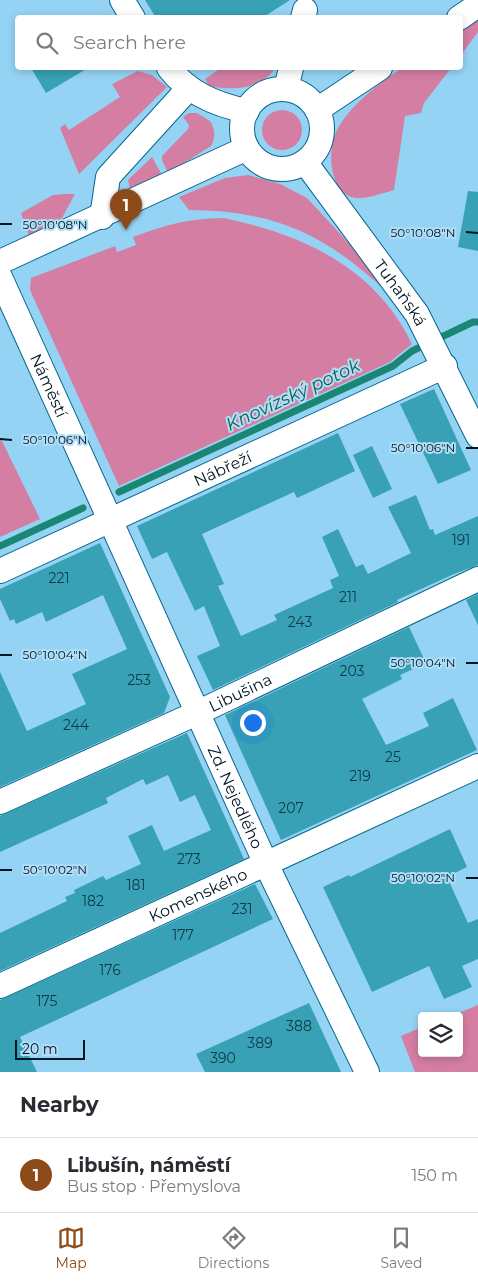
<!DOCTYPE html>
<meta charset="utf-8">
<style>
:root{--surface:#fff;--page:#f7f7f7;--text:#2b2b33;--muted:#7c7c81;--line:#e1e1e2;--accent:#8c4a19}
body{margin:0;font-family:Montserrat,sans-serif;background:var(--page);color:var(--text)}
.controls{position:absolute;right:15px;bottom:15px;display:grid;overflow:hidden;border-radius:5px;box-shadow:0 2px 8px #0003}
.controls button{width:45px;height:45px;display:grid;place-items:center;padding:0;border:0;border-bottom:1px solid var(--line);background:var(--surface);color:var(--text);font:25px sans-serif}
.scale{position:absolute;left:15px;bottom:12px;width:70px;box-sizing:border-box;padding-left:5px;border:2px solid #001622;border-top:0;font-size:14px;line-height:18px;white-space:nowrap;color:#001622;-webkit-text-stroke:4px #b0def7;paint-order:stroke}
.you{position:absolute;left:252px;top:722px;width:18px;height:18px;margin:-12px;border:4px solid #fff;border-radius:50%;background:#1a73e8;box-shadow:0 0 0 8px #1a73e833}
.badge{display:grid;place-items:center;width:32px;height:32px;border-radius:50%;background:var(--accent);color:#fff;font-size:16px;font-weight:700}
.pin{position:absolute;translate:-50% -41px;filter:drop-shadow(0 1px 2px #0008)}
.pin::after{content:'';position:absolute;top:26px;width:18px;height:15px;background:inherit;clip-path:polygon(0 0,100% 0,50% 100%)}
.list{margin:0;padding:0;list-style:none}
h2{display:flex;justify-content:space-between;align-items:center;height:65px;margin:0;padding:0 20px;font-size:21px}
h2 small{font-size:16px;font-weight:400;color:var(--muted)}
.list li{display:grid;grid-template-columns:32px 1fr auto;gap:15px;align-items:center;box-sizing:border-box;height:75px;padding:0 20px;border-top:1px solid var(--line)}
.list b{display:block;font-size:19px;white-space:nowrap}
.list p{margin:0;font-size:16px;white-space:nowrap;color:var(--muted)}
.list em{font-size:16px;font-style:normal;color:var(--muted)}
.icon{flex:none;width:28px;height:28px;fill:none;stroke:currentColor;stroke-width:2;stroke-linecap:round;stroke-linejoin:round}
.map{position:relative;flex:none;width:478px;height:1072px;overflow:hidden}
.search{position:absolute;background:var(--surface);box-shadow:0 2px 8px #0003;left:15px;right:15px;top:15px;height:55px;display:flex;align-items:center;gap:12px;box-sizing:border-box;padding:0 18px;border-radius:5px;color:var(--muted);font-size:19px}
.sheet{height:140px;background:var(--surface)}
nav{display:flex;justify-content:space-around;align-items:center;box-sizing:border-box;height:70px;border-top:1px solid var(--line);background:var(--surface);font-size:14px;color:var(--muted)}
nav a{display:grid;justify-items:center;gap:2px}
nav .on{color:var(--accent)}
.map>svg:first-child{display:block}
</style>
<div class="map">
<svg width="478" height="1072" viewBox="0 0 478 1072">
<rect width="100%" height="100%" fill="#95d3f5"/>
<g fill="#d47ea3">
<polygon points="478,19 478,32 461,55 460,30"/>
<path d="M 221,68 L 276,68 C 259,89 235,91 209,86 L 205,79 Z"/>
<path d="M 402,68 L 451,68 L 424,103 L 421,113 L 405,116 L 394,190 C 383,193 368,199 356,198 C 329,195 327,151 336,132 C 348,107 379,83 402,68 Z"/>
<polygon points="138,71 152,75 167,87 79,174 60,128 65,124 69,130 120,97 112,84"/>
<circle cx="282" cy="130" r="20"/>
<path d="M 189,113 L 197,113 L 210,121 C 215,129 216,137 211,146 L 168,173 L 162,160 L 162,156 L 188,129 L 189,125 L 183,117 Z"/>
<polygon points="152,157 163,177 130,189 128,180"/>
<path d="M 248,175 L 280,184 L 307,198 L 357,252 L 386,291 C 323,233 275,211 189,210 L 179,197 L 225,178 Z"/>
<polygon points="65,194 75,194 62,218 29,236 21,213 53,195"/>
<path d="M 224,218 C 303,235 375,267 412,344 L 390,362 L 119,486 L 30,290 L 31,278 L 115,246 L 117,252 L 136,245 L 133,237 C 169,224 186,219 224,218 Z"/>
<polygon points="1,439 40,519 0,537 0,440"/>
<polygon points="478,1005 478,1072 415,1072 401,1036 422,1027 422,1053 459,1053 459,1016 451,1016"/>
</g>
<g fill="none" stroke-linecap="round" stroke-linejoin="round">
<g stroke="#198774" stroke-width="7">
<polyline points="119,492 393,366 412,351 473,322 478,322"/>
<polyline points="0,546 83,508"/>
</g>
</g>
<g fill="#38a1b6">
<polygon points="145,0 290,0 262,18 156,18"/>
<polygon points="31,68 88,68 46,93"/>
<polygon points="468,191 478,192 478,251 458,247"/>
<polygon points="434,389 471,470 438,484 400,404"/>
<polygon points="338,433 355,471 297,498 294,492 202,534 224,584 218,586 241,636 277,620 274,615 333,588 330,580 339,576 322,537 338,529 356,567 363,564 368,574 411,553 388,507 416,495 430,530 433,529 435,535 478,516 478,565 454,574 397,600 398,602 213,690 197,656 220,646 204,606 195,611 167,552 152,559 137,526"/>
<polygon points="372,446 392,489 373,498 353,455"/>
<polygon points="100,543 170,697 164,713 0,787 0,672 27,731 86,704 72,674 127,649 103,595 46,622 42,612 16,624 14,619 10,621 0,599 0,589"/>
<polygon points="478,594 478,625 466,600"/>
<polygon points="409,627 426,663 400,675 402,679 362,699 386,745 429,726 423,713 453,698 477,750 281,840 225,715"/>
<polygon points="187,733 244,859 0,971 0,933 67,901 65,897 75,893 74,890 103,876 106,880 141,864 128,836 152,825 164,851 211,830 195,795 180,802 168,775 146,785 143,779 106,798 108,803 0,852 0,816"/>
<polygon points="450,829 467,867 447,877 468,923 478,919 478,959 462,966 472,987 444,999 429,966 372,992 323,887 349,875 350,877"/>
<polygon points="255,884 273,919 20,1037 37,1072 0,1072 0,1000"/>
<polygon points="309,1003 341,1072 205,1072 196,1054"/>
</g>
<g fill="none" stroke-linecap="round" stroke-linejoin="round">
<g stroke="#04678d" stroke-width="26">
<g id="minor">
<polyline points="122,0 133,18"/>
<polyline points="303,18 305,10"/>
<polyline points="459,18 478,5"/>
<path d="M 169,68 C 188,93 216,105 247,111"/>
<polyline points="286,89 291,68"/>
<circle cx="282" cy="129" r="40"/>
<polyline points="317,110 380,68"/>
<path id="s1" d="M 305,162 L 417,314 L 478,436"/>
<polyline points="102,217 108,177 188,89"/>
<polyline points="0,262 247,148"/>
<path id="s2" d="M 0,277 L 266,864 L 367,1072"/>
<path id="s3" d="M 0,571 L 445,366"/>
<path id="s4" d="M 0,802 L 197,713 L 478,579"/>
<path id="s5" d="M 0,986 L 478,766"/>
</g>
</g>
<use href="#minor" stroke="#fff" stroke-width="24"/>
</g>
<path fill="none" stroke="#001622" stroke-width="2" d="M 0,224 L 12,224M 466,232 L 478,233M 0,439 L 12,440M 466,448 L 478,448M 0,655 L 12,655M 466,663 L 478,663M 0,870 L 12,870M 466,878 L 478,878"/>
<g text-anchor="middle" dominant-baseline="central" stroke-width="4" stroke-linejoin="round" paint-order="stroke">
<g font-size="14" fill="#0e3947">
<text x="461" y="540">191</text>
<text x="59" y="578">221</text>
<text x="348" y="597">211</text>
<text x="300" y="622">243</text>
<text x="352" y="671">203</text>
<text x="139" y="680">253</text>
<text x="76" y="725">244</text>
<text x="393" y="757">25</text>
<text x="360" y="776">219</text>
<text x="291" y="808">207</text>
<text x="189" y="859">273</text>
<text x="136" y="885">181</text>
<text x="93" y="901">182</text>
<text x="242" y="909">231</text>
<text x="183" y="935">177</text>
<text x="110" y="970">176</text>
<text x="47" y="1001">175</text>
<text x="299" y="1026">388</text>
<text x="260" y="1043">389</text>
<text x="223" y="1058">390</text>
</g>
<g font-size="16" fill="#001622" stroke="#b0def7">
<text stroke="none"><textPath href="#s1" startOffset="162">Tuhaňská</textPath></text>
<text stroke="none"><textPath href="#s2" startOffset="119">Náměstí</textPath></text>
<text stroke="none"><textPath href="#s3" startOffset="245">Nábřeží</textPath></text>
<text stroke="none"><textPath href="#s4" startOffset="264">Libušina</textPath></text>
<text stroke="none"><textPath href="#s2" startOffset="571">Zd. Nejedlého</textPath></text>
<text stroke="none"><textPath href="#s5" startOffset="218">Komenského</textPath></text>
</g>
<g font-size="18" font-style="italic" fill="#155f4d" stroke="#b0def7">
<text transform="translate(293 395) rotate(-25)">Knovízský potok</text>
</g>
</g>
<g font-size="12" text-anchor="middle" fill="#001622" stroke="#b0def7" stroke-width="4" stroke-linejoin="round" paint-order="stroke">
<text x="55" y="229">50°10'08"N</text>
<text x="423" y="237">50°10'08"N</text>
<text x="55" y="444">50°10'06"N</text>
<text x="423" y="452">50°10'06"N</text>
<text x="55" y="659">50°10'04"N</text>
<text x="423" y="667">50°10'04"N</text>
<text x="55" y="874">50°10'02"N</text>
<text x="423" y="882">50°10'02"N</text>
</g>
</svg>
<div class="controls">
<button><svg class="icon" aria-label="layers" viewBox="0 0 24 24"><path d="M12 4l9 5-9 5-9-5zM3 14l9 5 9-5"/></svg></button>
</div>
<div class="scale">20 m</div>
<div class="you"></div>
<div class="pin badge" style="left:126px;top:230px">1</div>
<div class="search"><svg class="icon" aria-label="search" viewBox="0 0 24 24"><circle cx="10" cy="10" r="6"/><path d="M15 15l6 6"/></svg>Search here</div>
</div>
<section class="sheet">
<h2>Nearby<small></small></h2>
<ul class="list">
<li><span class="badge">1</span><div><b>Libušín, náměstí</b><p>Bus stop · Přemyslova</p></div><em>150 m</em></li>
</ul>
</section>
<nav>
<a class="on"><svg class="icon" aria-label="map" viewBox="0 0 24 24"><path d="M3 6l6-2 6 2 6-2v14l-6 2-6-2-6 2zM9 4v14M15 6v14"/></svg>Map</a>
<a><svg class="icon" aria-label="directions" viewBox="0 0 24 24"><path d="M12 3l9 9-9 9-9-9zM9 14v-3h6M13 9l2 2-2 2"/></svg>Directions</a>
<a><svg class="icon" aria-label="saved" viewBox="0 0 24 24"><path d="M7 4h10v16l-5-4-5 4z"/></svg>Saved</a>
</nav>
